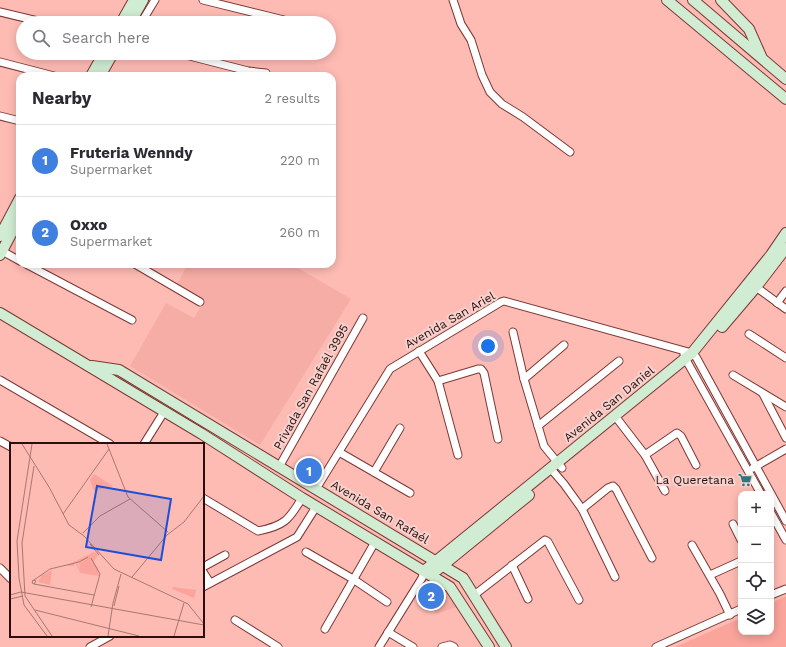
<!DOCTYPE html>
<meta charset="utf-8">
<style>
:root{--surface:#fff;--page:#f2f2f3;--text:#2b2b33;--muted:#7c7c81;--line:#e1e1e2;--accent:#2e767f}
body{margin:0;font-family:"Work Sans",sans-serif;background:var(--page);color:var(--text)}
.controls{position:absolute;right:12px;bottom:12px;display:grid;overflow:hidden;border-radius:8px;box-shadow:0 2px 10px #0003}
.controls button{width:36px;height:36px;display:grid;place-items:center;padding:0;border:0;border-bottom:1px solid var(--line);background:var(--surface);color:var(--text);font:20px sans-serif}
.you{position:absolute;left:488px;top:346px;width:14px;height:14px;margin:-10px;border:3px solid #fff;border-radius:50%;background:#1a73e8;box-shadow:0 0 0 6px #1a73e833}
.badge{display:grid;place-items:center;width:26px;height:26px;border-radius:50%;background:var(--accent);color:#fff;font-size:13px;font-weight:700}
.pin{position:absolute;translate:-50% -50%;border:2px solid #fff;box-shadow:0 1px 4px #0006}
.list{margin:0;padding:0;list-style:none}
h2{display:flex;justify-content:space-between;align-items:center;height:52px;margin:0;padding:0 16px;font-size:17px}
h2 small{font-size:13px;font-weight:400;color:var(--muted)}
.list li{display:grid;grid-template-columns:26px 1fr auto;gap:12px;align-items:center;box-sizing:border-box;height:72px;padding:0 16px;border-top:1px solid var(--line)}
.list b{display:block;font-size:15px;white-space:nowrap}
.list p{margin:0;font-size:13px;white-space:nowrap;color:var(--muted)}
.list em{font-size:13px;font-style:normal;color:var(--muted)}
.icon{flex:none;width:22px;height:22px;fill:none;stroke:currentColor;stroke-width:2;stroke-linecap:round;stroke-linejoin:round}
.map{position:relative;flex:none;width:786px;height:647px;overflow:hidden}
.search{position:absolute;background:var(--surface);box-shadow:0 2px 10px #0003;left:16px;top:16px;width:320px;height:44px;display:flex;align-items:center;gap:10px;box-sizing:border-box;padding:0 14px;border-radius:22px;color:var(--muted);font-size:15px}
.panel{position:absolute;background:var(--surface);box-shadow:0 2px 10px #0003;left:16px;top:72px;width:320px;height:196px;border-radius:12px}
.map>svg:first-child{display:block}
</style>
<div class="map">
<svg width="786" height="647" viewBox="0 0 786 647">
<rect width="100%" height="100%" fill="#febbb4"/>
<g fill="#f5ada5">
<polygon points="188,264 291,264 351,299 260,445 130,366 166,303 194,318 205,300 177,284"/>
<polygon points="446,592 457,607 436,614 434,610"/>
</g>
<polygon fill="#faa49c" points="786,596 786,647 675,647 741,618 741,632 771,632 771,603"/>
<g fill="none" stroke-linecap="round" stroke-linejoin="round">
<g stroke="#7d3833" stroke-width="9">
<g id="street">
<polyline points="203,0 284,20"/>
<polyline points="453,0 461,24 471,40 482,75 490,92 502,104 523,117 570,152"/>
<polyline points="0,12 46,23"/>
<polyline points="141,23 155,0"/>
<polyline points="178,53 248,71 266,73"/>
<polyline points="0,62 54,76"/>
<polyline points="0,116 20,121"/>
<polyline points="2,251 20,261"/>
<polyline points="26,264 132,320"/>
<polyline points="135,264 200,302"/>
<polyline points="756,287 786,309"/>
<polyline points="777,303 786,291"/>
<polyline points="513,332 524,379 544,446 562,468"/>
<polyline points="749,334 786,358"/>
<polyline points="419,351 438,381 458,455"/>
<polyline points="684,354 685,358 761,494"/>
<polyline points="733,375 786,407"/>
<polyline points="524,379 564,345"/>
<polyline points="0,380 110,444"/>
<polyline points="438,381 478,369 481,369 484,373 498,439"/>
<polyline points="763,394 786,438"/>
<polyline points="615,416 645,455 665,491"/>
<polyline points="538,426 619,361"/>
<polyline points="0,441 11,447"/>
<polyline points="144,444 164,412"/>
<polyline points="339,452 410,493"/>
<polyline points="645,455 677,433 681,436 696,465"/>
<polyline points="279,467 363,318"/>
<polyline points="753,468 786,449"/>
<polyline points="551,469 564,484 582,509 615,577"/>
<polyline points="374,472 400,428"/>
<polyline points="316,489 390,369 501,302 504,301 692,353 696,357 786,521"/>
<path d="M 203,498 L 258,531 C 284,526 289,520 302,498"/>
<polyline points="582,509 608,488 613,486 616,489 652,558"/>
<polyline points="771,513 786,540"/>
<polyline points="733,524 741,540"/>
<polyline points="692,545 720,594 730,615"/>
<polyline points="306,552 353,579 387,602"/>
<polyline points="512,565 528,599"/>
<polyline points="203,567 225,555"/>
<polyline points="0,568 11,579"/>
<polyline points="203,572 210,583"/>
<polyline points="710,575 741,561"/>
<polyline points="203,587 297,537 316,507"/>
<polyline points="771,595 786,589"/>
<polyline points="473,596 545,540 548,542 579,600"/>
<polyline points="235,620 278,647"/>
<polyline points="325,629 375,542"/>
<polyline points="388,632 413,647"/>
<polyline points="90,647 110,636"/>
<polyline points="379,647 422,578 424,571"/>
<polyline points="442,647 450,645 454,647"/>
<polyline points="656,647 741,609"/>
</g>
</g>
<g stroke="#7d3833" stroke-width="12">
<g id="secondary">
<polyline points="667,0 786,99"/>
<polyline points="693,0 786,79"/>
<polyline points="721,0 749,29 761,56"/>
<polyline points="121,23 134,0"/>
<polyline points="130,23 143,0"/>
<polyline points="91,76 104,53"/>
<polyline points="100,76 113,53"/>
<polyline points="0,236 20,198"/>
<polyline points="0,255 20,217"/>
<polyline points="0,313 202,434 302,498 450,587 489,647"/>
<polyline points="722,327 756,287 786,248"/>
<polyline points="92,366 119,370 463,578 506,647"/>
<polyline points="437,570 529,495"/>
<polyline points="424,571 692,353 771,255 786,233"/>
</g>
</g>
<use href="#street" stroke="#fff" stroke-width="7"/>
<use href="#secondary" stroke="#d0ecd3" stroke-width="10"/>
</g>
<defs>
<g id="supermarket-bare" transform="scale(1.08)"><path d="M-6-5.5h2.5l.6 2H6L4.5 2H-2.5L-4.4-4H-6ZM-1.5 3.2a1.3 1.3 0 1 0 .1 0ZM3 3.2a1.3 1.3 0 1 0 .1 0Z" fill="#2e767f" stroke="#f5d2ce" stroke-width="2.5" paint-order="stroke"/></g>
</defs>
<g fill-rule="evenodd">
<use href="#supermarket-bare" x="745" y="480"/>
</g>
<g text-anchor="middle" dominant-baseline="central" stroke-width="4" stroke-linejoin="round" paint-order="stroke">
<g font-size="12" fill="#2b0e0c" stroke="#f5d2ce">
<text transform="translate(450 320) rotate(-30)">Avenida San Ariel</text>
<text transform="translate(311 387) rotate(-61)">Privada San Rafaél 3995</text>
<text transform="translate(609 404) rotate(-39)">Avenida San Daniel</text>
<text transform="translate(380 512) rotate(31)">Avenida San Rafaél</text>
</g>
<g font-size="12" fill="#2b0e0c" stroke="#f5d2ce" text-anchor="end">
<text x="734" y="480">La Queretana</text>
</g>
</g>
<g transform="translate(10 443)">
<rect width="194" height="194" fill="#febbb4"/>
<path d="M 84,31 L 103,43 L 84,48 L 80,37 ZM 84,109 L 88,112 L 83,119 L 88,125 L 89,133 L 70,130 L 66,121 L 68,121 L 70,128 L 69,120 L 75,117 L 64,121 L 64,123 L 56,123 ZM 42,127 L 40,142 L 28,139 L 32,132 ZM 163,144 L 186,147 L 184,155 L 162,146 Z" fill="#faa49c"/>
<path fill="none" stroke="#aa7671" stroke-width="1" d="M 12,1 L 39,44 L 59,82 L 74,93 L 104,126 L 178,161 L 194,181M 22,1 L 7,98 L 9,135 L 14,162 L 37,193M 97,1 L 118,54 L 158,89M 24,23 L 12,100 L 15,153 L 42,193M 53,71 L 99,6M 73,90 L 90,73 L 120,56M 80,101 L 89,112M 122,134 L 157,92 L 174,79 L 194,53M 23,137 L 26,138 L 24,141 L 22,140 ZM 24,137 L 40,126 L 69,119 L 78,114M 24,141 L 84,152M 0,152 L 11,149 L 194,182M 0,156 L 13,153M 104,163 L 109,143M 81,164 L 90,131 L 81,115M 25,167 L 129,193M 98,193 L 103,160 L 111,131M 164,193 L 174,160"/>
<path fill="#1d4ed8" fill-opacity="0.15" stroke="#1d4ed8" stroke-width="2" d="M 87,43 L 161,56 L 151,117 L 76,104 Z"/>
<rect width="194" height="194" fill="none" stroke="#2b0e0c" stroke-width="2"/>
</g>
</svg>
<div class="controls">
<button>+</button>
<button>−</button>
<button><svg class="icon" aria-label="locate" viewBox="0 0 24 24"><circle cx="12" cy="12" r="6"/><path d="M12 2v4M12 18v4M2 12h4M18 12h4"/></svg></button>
<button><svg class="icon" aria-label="layers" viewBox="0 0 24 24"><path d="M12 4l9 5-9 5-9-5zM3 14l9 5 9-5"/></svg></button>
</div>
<div class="you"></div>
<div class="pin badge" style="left:309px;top:471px;background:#3f7fe0">1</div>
<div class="pin badge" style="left:431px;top:596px;background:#3f7fe0">2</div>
<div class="search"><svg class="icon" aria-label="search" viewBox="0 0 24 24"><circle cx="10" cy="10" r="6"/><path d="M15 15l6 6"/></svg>Search here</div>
<section class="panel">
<h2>Nearby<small>2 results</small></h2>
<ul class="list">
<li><span class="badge" style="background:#3f7fe0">1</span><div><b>Fruteria Wenndy</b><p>Supermarket</p></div><em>220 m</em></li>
<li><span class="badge" style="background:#3f7fe0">2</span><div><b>Oxxo</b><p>Supermarket</p></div><em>260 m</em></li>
</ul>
</section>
</div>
